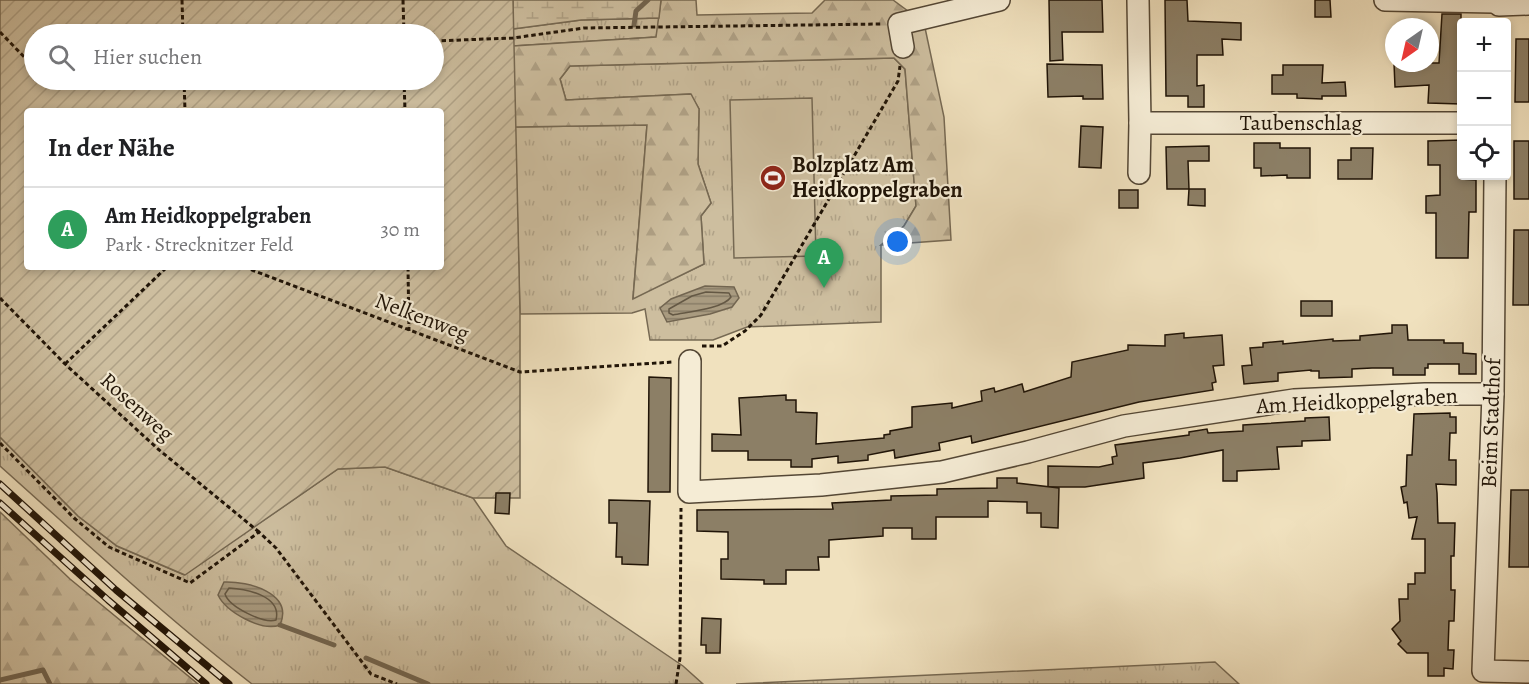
<!DOCTYPE html>
<html lang="de">
<meta charset="utf-8">
<style>
:root{--surface:#fff;--page:#f2f2f2;--text:#202124;--muted:#757577;--line:#e0e0e0;--accent:#8f2418}
body{margin:0;font-family:Alegreya,serif;background:var(--page);color:var(--text)}
.controls{position:absolute;right:18px;top:18px;display:grid;overflow:hidden;border-radius:6px;box-shadow:0 3px 9px #0003}
.controls button{width:54px;height:54px;display:grid;place-items:center;padding:0;border:0;border-bottom:2px solid var(--line);background:var(--surface);color:var(--text);font:30px sans-serif}
.compass{position:absolute;left:1385px;top:18px;width:54px;height:54px;border-radius:50%;background:var(--surface);box-shadow:0 3px 9px #0003;rotate:214deg}
.you{position:absolute;left:898px;top:242px;width:21px;height:21px;margin:-15px;border:4px solid #fff;border-radius:50%;background:#1a73e8;box-shadow:0 0 0 9px #1a73e833}
.badge{display:grid;place-items:center;width:39px;height:39px;border-radius:50%;background:var(--accent);color:#fff;font-size:20px;font-weight:700}
.pin{position:absolute;translate:-50% -50px;filter:drop-shadow(0 2px 3px #0008)}
.pin::after{content:'';position:absolute;top:32px;width:21px;height:18px;background:inherit;clip-path:polygon(0 0,100% 0,50% 100%)}
.list{margin:0;padding:0;list-style:none}
h2{display:flex;justify-content:space-between;align-items:center;height:78px;margin:0;padding:0 24px;font-size:26px}
h2 small{font-size:20px;font-weight:400;color:var(--muted)}
.list li{display:grid;grid-template-columns:39px 1fr auto;gap:18px;align-items:center;box-sizing:border-box;height:84px;padding:0 24px;border-top:2px solid var(--line)}
.list b{display:block;font-size:22px;white-space:nowrap}
.list p{margin:0;font-size:20px;white-space:nowrap;color:var(--muted)}
.list em{font-size:20px;font-style:normal;color:var(--muted)}
.icon{flex:none;width:33px;height:33px;fill:none;stroke:currentColor;stroke-width:2;stroke-linecap:round;stroke-linejoin:round}
.map{position:relative;flex:none;width:1529px;height:684px;overflow:hidden}
.search{position:absolute;background:var(--surface);box-shadow:0 3px 9px #0003;left:24px;top:24px;width:420px;height:66px;display:flex;align-items:center;gap:15px;box-sizing:border-box;padding:0 21px;border-radius:33px;color:var(--muted);font-size:22px}
.panel{position:absolute;background:var(--surface);box-shadow:0 3px 9px #0003;left:24px;top:108px;width:420px;height:162px;border-radius:6px}
.map>svg:first-child{display:block}
</style>
<div class="map">
<svg width="1529" height="684" viewBox="0 0 1529 684">
<defs>
<pattern id="grass-tufts" width="24" height="20" patternUnits="userSpaceOnUse" patternTransform="scale(1.5)"><rect width="24" height="20" fill="#cdbe9f"/><path d="M3 7l-1-3M5 7V3M7 7l1-3M15 17l-1-3M17 17v-4M19 17l1-3" fill="none" stroke="#b0a287"/></pattern>
<pattern id="forest-firs" width="22" height="20" patternUnits="userSpaceOnUse" patternTransform="scale(1.5)"><rect width="22" height="20" fill="#cdbe9f"/><path d="M5 1l3.5 6h-7zM16 11l3.5 6h-7z" fill="#b0a287"/></pattern>
<pattern id="wetland-marsh" width="20" height="14" patternUnits="userSpaceOnUse" patternTransform="scale(1.5)"><rect width="20" height="14" fill="#cdbe9f"/><path d="M1 5h8M5 5V1M11 12h8M15 12V8" fill="none" stroke="#b0a287"/></pattern>
<pattern id="garden-furrows" width="10" height="10" patternUnits="userSpaceOnUse" patternTransform="scale(1.5)"><rect width="10" height="10" fill="#cdbe9f"/><path d="M-1 1l2-2M0 10L10 0M9 11l2-2" fill="none" stroke="#b0a287"/></pattern>
<pattern id="water-rules" width="6" height="5" patternUnits="userSpaceOnUse" patternTransform="scale(1.5)"><rect width="6" height="5" fill="#a99b80"/><path d="M0 2.5h6" fill="none" stroke="#897d67"/></pattern>
</defs>
<rect width="100%" height="100%" fill="#f0e1be"/>
<filter id="stains"><feTurbulence type="fractalNoise" baseFrequency=".00333" numOctaves="4"/><feColorMatrix values="0 0 0 0 .2 0 0 0 0 .09 0 0 0 0 .02 0 0 0 .5 -.17"/></filter>
<radialGradient id="worn" r=".72"><stop offset=".6" stop-color="#630" stop-opacity="0"/><stop offset="1" stop-color="#630" stop-opacity=".3"/></radialGradient>
<g fill="url(#grass-tufts)" stroke="#766953" stroke-width="1.5">
<polygon points="659,18 657,37 513,46 513,29 581,20"/>
<polygon points="894,58 905,69 916,206 904,226 881,245 881,322 747,327 713,340 650,340 645,309 632,313 520,314 515,127 647,125 633,298 704,264 701,216 711,203 698,164 699,109 690,94 566,100 560,79 570,66"/>
<path d="M 0,437 L 78,516 L 117,546 L 184,575 L 338,469 L 385,467 L 473,498 L 506,546 L 683,666 L 703,684 L 252,684 C 164,616 83,540 0,466 Z"/>
<polygon points="1215,662 1239,684 736,684"/>
</g>
<g fill="url(#forest-firs)" stroke="#766953" stroke-width="1.5">
<polygon points="661,0 696,0 697,15 812,13 825,0 893,0 924,23 944,117 951,240 881,245 904,226 916,206 905,69 894,58 570,66 560,79 566,100 691,94 699,109 698,164 711,203 701,216 704,264 633,299 647,125 515,127 513,46 656,37"/>
<polygon points="0,512 70,579 198,684 0,684"/>
</g>
<polygon fill="url(#wetland-marsh)" stroke="#766953" stroke-width="1.5" points="513,0 661,0 659,18 581,20 513,29"/>
<polygon fill="#cdbe9f" stroke="#766953" stroke-width="1.5" points="812,98 816,256 734,258 730,100"/>
<path fill="url(#garden-furrows)" stroke="#766953" stroke-width="1.5" fill-rule="evenodd" d="M 0,0 L 513,0 L 520,314 L 520,498 L 473,498 L 385,467 L 338,469 L 185,575 L 117,546 L 78,516 L 0,437 ZM 34,34 L 434,34 L 434,80 L 34,80 ZM 27,111 L 441,111 L 441,267 L 27,267 Z"/>
<g fill="url(#water-rules)" stroke="#726550" stroke-width="1.5">
<polygon points="705,286 734,287 739,298 732,307 710,314 667,322 660,308 671,299"/>
<path d="M 224,582 C 248,581 294,593 280,625 C 262,632 226,612 218,595 Z"/>
</g>
<g fill="none" stroke-linecap="round" stroke-linejoin="round">
<g stroke="#645844" stroke-width="1.5">
<path d="M 706,292 L 729,293 L 731,297 C 723,309 687,312 673,315 L 669,313 L 669,309 L 692,296 Z"/>
<path d="M 229,588 C 247,589 282,596 276,620 C 264,624 229,607 225,594 Z"/>
</g>
<g stroke="#726550" stroke-width="5">
<polyline points="634,25 636,11 648,0"/>
<polyline points="280,625 334,645"/>
<polyline points="366,658 428,684"/>
<polyline points="0,680 43,670 50,684"/>
</g>
</g>
<g fill="#8c7f66" stroke="#201407" stroke-width="1.5">
<polygon points="1049,0 1102,0 1103,32 1062,32 1063,60 1050,61"/>
<polygon points="1165,0 1187,0 1188,21 1241,23 1241,40 1222,39 1223,55 1197,55 1197,86 1204,85 1204,107 1188,107 1188,96 1166,96"/>
<polygon points="1315,0 1330,0 1331,17 1315,17"/>
<polygon points="1442,14 1461,14 1461,104 1428,103 1429,85 1395,87 1394,63 1439,63"/>
<polygon points="1516,39 1529,39 1529,102 1515,102"/>
<polygon points="1047,64 1102,65 1103,99 1083,99 1083,96 1048,97"/>
<polygon points="1283,65 1323,65 1322,83 1345,82 1346,96 1322,96 1322,99 1297,98 1297,94 1272,94 1272,75 1283,75"/>
<polygon points="1081,126 1103,127 1101,168 1079,167"/>
<polygon points="1461,140 1461,179 1476,180 1476,212 1469,212 1468,258 1436,258 1436,213 1426,213 1426,196 1440,195 1440,165 1428,165 1428,141"/>
<rect x="1514" y="141" width="15" height="58"/>
<polygon points="1254,143 1280,143 1280,148 1310,148 1310,178 1287,178 1287,175 1261,176 1261,168 1254,168"/>
<polygon points="1209,146 1209,161 1188,161 1189,189 1167,189 1166,147"/>
<polygon points="1351,148 1373,148 1372,179 1338,179 1338,160 1351,160"/>
<polygon points="1189,189 1205,189 1205,206 1188,205"/>
<rect x="1119" y="190" width="19" height="18"/>
<polygon points="1514,230 1529,230 1529,305 1513,305"/>
<rect x="1301" y="301" width="31" height="15"/>
<polygon points="1392,325 1407,325 1408,340 1444,340 1444,343 1463,343 1463,353 1476,354 1476,374 1459,374 1459,364 1428,364 1428,368 1425,368 1425,375 1393,375 1393,368 1372,368 1352,369 1352,377 1319,378 1319,371 1311,371 1311,370 1278,373 1278,381 1244,384 1242,366 1252,365 1250,348 1263,347 1263,343 1283,341 1283,344 1333,339 1333,341 1360,340 1360,336 1392,333"/>
<polygon points="1184,333 1184,338 1222,335 1224,365 1213,366 1216,382 1212,383 1213,390 1139,402 972,443 971,436 939,443 940,450 895,458 894,450 868,455 868,460 838,463 838,456 812,459 812,467 791,467 791,460 748,460 748,451 712,451 712,434 741,435 739,398 786,395 786,400 796,400 796,412 817,413 816,444 884,438 884,435 890,434 890,431 912,427 912,407 952,403 952,408 982,401 981,391 994,388 995,392 1022,384 1024,392 1071,377 1072,362 1128,350 1128,345 1165,346 1165,335"/>
<polygon points="649,377 671,378 670,492 648,492"/>
<polygon points="1450,413 1450,417 1456,417 1456,433 1450,433 1449,460 1456,460 1456,485 1436,484 1437,493 1438,523 1455,523 1454,556 1451,556 1451,590 1455,590 1454,621 1449,621 1448,650 1454,650 1453,669 1444,668 1444,676 1428,676 1428,653 1407,653 1398,644 1401,641 1392,629 1400,621 1399,599 1408,599 1408,584 1415,584 1415,573 1425,573 1425,539 1412,539 1417,517 1409,518 1407,502 1404,503 1401,487 1406,486 1407,455 1412,455 1414,414"/>
<polygon points="1329,417 1330,440 1302,441 1302,446 1277,447 1279,469 1237,471 1237,481 1223,481 1223,450 1180,458 1143,463 1144,478 1085,487 1048,487 1048,466 1099,467 1113,464 1112,457 1117,456 1115,445 1189,435 1189,432 1207,429 1208,433 1243,431 1243,425 1305,421 1305,418"/>
<polygon points="997,478 1017,478 1017,483 1059,488 1058,528 1041,527 1041,513 1027,513 1027,502 988,501 988,517 936,517 936,539 912,539 912,528 883,528 883,536 829,540 829,557 818,557 819,570 786,570 786,584 764,584 764,580 721,579 721,559 728,559 728,532 697,531 697,510 833,509 832,503 891,500 891,496 937,495 937,489 997,488"/>
<polygon points="1511,490 1529,490 1529,567 1509,567"/>
<polygon points="496,493 510,493 509,514 495,513"/>
<polygon points="609,500 650,501 648,565 622,564 622,557 616,557 617,523 609,523"/>
<polygon points="702,618 721,619 720,653 706,653 706,645 701,645"/>
</g>
<g fill="none" stroke-linecap="round" stroke-linejoin="round">
<g stroke="#544735" stroke-width="24">
<g id="minor">
<polyline points="1138,0 1140,123 1139,173"/>
<polyline points="1385,0 1494,2"/>
<polyline points="1499,5 1529,4"/>
<polyline points="903,47 899,24 999,0"/>
<polyline points="1140,123 1462,123"/>
<polyline points="1495,176 1493,394 1483,671 1529,672"/>
<polyline points="690,361 689,492 821,485 942,472 1028,452 1124,426 1294,400 1425,394 1493,394"/>
</g>
</g>
<g stroke="#201407" stroke-width="3" stroke-dasharray="4.5 3" stroke-linecap="butt">
<polyline points="182,0 183,34"/>
<polyline points="403,0 404,34"/>
<polyline points="0,32 30,63 34,62"/>
<polyline points="434,41 513,38 584,28 881,24"/>
<polyline points="184,80 185,111"/>
<polyline points="404,80 405,111"/>
<polyline points="244,267 520,372 673,362"/>
<polyline points="408,267 409,331"/>
<polyline points="0,298 65,364 158,449 259,532"/>
<polyline points="702,346 722,346 745,331 761,315 898,81 900,66"/>
<polyline points="65,364 167,267"/>
<polyline points="0,443 74,518 109,547 190,583 259,532 276,548 371,674 397,684"/>
<polyline points="676,684 680,658 681,508"/>
</g>
<use href="#minor" stroke="#f5ecd5" stroke-width="21"/>
<g stroke="#201407" stroke-width="7">
<g id="rail">
<polyline points="0,484 116,590 229,684"/>
<polyline points="0,503 108,600 206,684"/>
</g>
</g>
<use href="#rail" stroke="#f5ecd5" stroke-width="4.5" stroke-dasharray="14" stroke-linecap="butt"/>
</g>
<defs>
<g id="stadium-disc" transform="scale(1.35)"><circle r="9.5" fill="#8f2418" stroke="#f5ecd5"/><path d="M0-5a6.5 5 0 1 0 0 10a6.5 5 0 1 0 0-10ZM-3.5-1.8h7v3.6h-7Z" fill="#fff"/></g>
</defs>
<g fill-rule="evenodd">
<use href="#stadium-disc" x="773" y="178"/>
</g>
<g text-anchor="middle" dominant-baseline="central" stroke-width="4.5" stroke-linejoin="round" paint-order="stroke">
<g font-size="22" fill="#201407" stroke="#f5ecd5">
<text x="1301" y="123">Taubenschlag</text>
<text transform="translate(422 317) rotate(21)">Nelkenweg</text>
<text transform="translate(1357 401) rotate(-3)">Am Heidkoppelgraben</text>
<text transform="translate(137 407) rotate(42)">Rosenweg</text>
<text transform="translate(1491 423) rotate(-88)">Beim Stadthof</text>
</g>
<g font-size="22" font-weight="bold" fill="#201407" stroke="#f5ecd5" text-anchor="start">
<text x="792" y="165">Bolzplatz Am<tspan x="792" dy="25">Heidkoppelgraben</tspan></text>
</g>
</g>
<rect width="100%" height="100%" filter="url(#stains)"/>
<rect width="100%" height="100%" fill="url(#worn)"/>
</svg>
<div class="controls">
<button>+</button>
<button>−</button>
<button><svg class="icon" aria-label="locate" viewBox="0 0 24 24"><circle cx="12" cy="12" r="6"/><path d="M12 2v4M12 18v4M2 12h4M18 12h4"/></svg></button>
</div>
<svg class="compass" viewBox="-18 -18 36 36"><path d="M0-13l5 13h-10z" fill="#e53935"/><path d="M0 13l5-13h-10z" fill="#757577"/></svg>
<div class="you"></div>
<div class="pin badge" style="left:824px;top:288px;background:#2e9e5b">A</div>
<div class="search"><svg class="icon" aria-label="search" viewBox="0 0 24 24"><circle cx="10" cy="10" r="6"/><path d="M15 15l6 6"/></svg>Hier suchen</div>
<section class="panel">
<h2>In der Nähe<small></small></h2>
<ul class="list">
<li><span class="badge" style="background:#2e9e5b">A</span><div><b>Am Heidkoppelgraben</b><p>Park · Strecknitzer Feld</p></div><em>30 m</em></li>
</ul>
</section>
</div>
